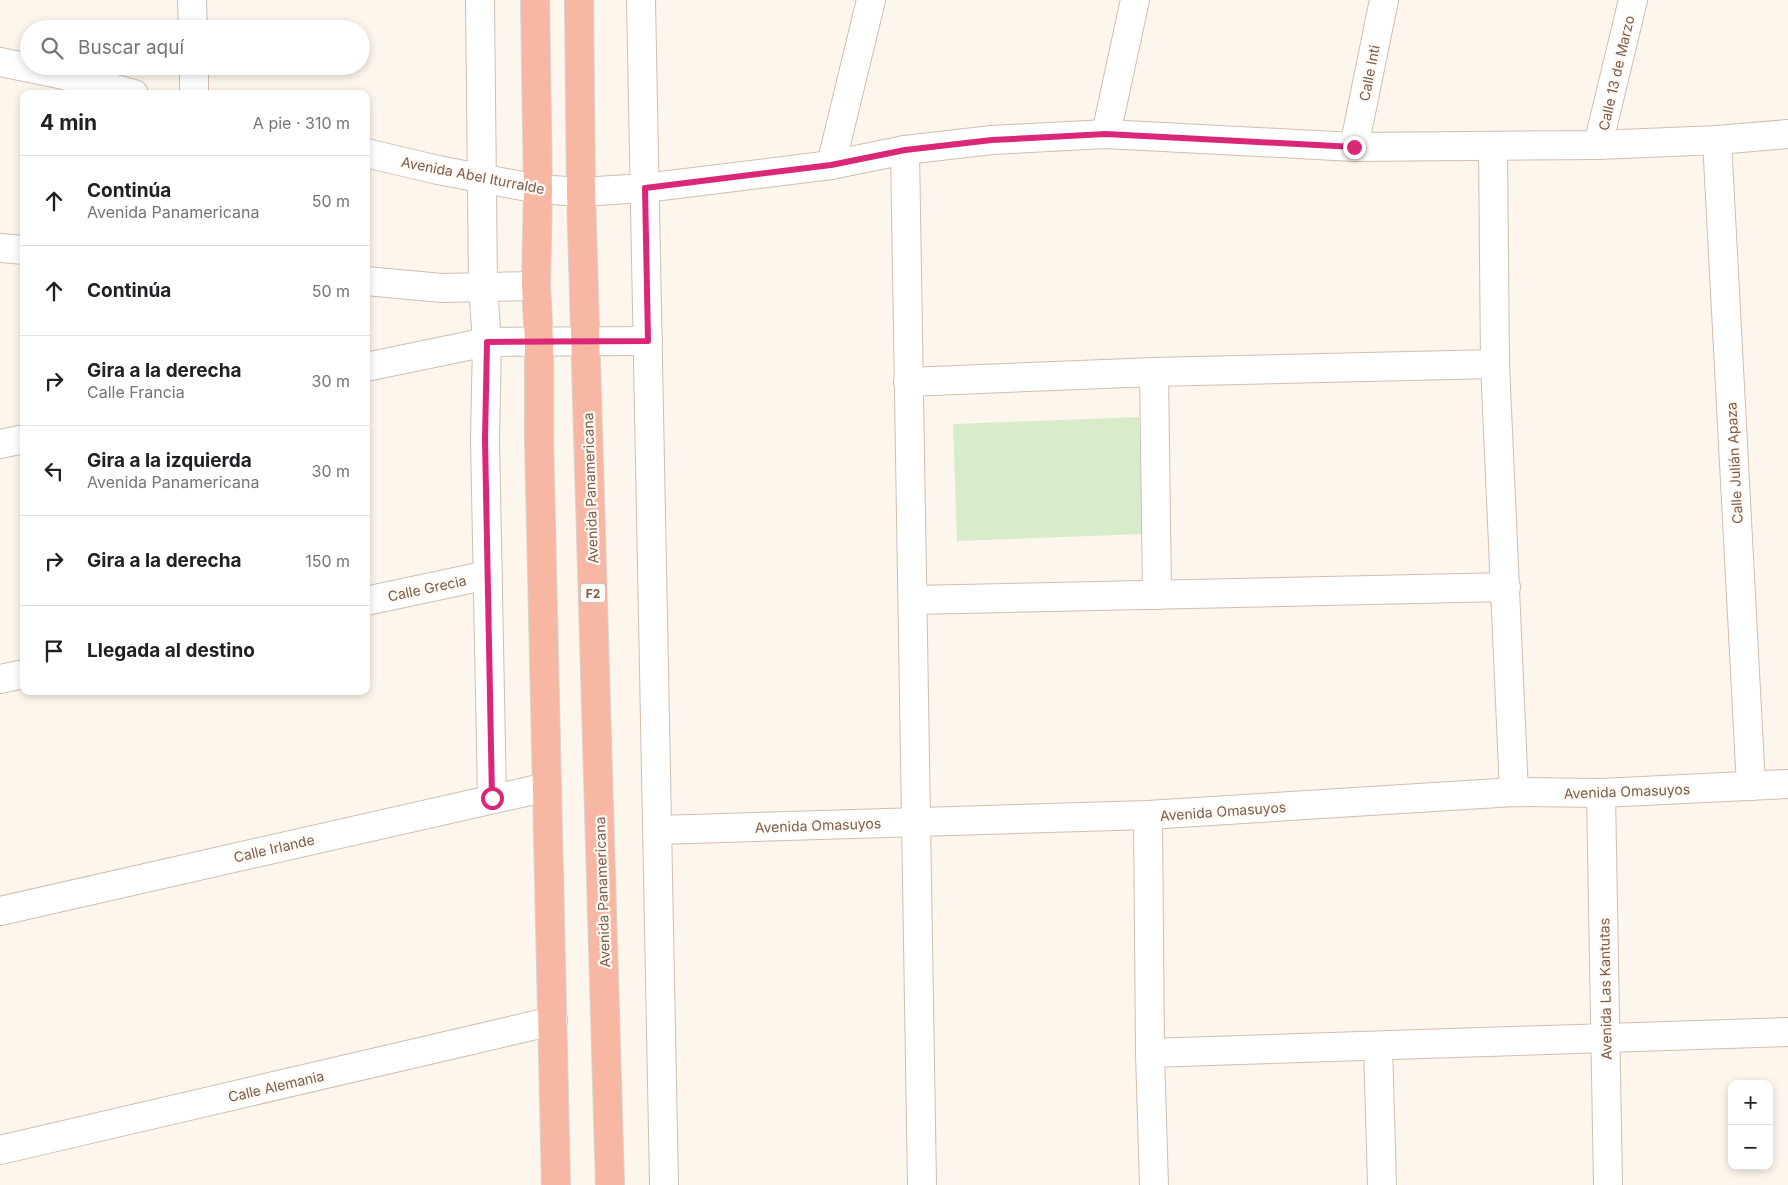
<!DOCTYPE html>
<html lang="es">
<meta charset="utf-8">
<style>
:root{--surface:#fff;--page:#f2f2f2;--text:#202124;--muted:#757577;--line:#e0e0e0}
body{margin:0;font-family:Inter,sans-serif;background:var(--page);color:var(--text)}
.controls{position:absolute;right:15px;bottom:15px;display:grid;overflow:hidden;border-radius:10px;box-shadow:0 2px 8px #0003}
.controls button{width:45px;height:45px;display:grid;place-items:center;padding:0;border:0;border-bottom:1px solid var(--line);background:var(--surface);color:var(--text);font:25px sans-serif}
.stop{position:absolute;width:15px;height:15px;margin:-11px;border:4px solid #db2777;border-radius:50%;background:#fff}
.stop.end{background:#db2777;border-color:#fff;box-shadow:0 1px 5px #0008}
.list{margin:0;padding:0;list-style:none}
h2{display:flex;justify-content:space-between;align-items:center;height:65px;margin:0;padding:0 20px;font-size:21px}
h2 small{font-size:16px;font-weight:400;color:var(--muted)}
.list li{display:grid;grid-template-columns:32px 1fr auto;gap:15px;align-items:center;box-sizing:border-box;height:90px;padding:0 20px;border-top:1px solid var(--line)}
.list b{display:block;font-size:19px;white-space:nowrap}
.list p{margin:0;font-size:16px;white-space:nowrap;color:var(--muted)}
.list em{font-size:16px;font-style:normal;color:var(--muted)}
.icon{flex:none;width:28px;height:28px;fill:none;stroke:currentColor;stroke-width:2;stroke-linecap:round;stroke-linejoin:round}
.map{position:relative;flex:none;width:1788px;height:1185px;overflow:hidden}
.search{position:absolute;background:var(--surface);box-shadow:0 2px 8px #0003;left:20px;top:20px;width:350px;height:55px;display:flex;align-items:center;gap:12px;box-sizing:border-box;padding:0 18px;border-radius:28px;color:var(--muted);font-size:19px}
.panel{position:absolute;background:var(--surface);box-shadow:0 2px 8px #0003;left:20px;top:90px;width:350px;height:605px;border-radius:10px}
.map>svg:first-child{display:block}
</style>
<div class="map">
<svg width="1788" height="1185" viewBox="0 0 1788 1185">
<rect width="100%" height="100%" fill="#fdf6ec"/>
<polygon fill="#d8ecc9" points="1139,417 1143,534 957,541 953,424"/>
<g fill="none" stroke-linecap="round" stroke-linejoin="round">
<g stroke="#d1beb0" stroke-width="30">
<g id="minor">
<polyline points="192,0 193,29"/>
<polyline points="480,0 483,287 487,342 485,439 492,798"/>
<polyline points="641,0 664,1185"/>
<polyline points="0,62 59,74 134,94"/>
<polyline points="194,66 194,94"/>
<polyline points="1106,134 1135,0"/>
<polyline points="1717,140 1751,786"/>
<polyline points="1598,145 1633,0"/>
<polyline points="1493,146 1495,364 1514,792"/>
<polyline points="1354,147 1384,0"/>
<polyline points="905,150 922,1185"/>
<polyline points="366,153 438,170 538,189 581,192 645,188 831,165 905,150 992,140 1106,134 1354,147 1598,145 1717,140 1788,134"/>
<polyline points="831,165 871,0"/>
<polyline points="0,248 24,250"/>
<polyline points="366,281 442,288 536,286"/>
<polyline points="366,367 487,342 648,341"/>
<polyline points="1154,372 1157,595"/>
<polyline points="908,382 1154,372 1495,364"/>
<polyline points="0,444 24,439"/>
<polyline points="913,600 1506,587"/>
<polyline points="366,601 488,575"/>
<polyline points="0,679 24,674"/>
<polyline points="1601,793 1608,1185"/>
<polyline points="1148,815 1150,1053 1154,1185"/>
<polyline points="658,830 1148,815 1514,792 1601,793 1788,784"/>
<polyline points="0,911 547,787"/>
<polyline points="1378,1046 1382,1185"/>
<polyline points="1150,1053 1788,1032"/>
<polyline points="0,1150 553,1021"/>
</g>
</g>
<g stroke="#dad1cd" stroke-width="30">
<g id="highway">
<polyline points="535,0 538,189 536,286 539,341 539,438 556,1185"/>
<polyline points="579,0 581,192 610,1185"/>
</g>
</g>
<use href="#minor" stroke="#fff" stroke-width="28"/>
<use href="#highway" stroke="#f7b7a3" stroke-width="28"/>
</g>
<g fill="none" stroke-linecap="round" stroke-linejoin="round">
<polyline stroke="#db2777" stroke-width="6" points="492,798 485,439 487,342 648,341 645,188 831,165 905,150 992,140 1106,134 1354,147"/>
</g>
<g text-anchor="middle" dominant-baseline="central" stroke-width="4.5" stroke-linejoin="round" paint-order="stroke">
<rect fill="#fffaf3" stroke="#a28b7f" stroke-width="1" x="580.5" y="583.5" width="25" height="19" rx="4"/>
<g font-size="12" font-weight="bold" fill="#7a5c4d">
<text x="593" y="593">F2</text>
</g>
<g font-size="14" fill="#7a5c4d" stroke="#fffaf3">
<text transform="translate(1369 73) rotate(-79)">Calle Inti</text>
<text transform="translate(1616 73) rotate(-77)">Calle 13 de Marzo</text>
<text transform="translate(473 175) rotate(11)">Avenida Abel Iturralde</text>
<text transform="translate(1734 463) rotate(-93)">Calle Julián Apaza</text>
<text transform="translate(590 488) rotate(-92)">Avenida Panamericana</text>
<text transform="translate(427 588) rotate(-12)">Calle Grecia</text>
<text transform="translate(1627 791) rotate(-2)">Avenida Omasuyos</text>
<text transform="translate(1223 811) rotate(-4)">Avenida Omasuyos</text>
<text transform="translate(818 825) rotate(-2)">Avenida Omasuyos</text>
<text transform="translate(274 848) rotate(-13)">Calle Irlande</text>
<text transform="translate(602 892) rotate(-92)">Avenida Panamericana</text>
<text transform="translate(1605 989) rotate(-91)">Avenida Las Kantutas</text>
<text transform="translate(276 1086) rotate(-13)">Calle Alemania</text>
</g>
</g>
</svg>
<div class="controls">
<button>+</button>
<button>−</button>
</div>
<div class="stop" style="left:492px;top:798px"></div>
<div class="stop end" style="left:1354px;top:147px"></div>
<div class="search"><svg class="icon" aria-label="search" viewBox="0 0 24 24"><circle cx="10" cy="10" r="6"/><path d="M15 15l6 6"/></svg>Buscar aquí</div>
<section class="panel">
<h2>4 min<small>A pie · 310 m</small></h2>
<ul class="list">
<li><svg class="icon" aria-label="ahead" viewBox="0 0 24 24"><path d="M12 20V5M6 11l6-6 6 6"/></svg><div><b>Continúa</b><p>Avenida Panamericana</p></div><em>50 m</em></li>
<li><svg class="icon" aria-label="ahead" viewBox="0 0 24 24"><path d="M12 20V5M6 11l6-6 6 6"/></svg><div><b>Continúa</b></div><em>50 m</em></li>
<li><svg class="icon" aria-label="right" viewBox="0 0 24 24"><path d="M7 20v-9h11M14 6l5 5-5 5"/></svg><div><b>Gira a la derecha</b><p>Calle Francia</p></div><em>30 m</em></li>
<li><svg class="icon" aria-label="left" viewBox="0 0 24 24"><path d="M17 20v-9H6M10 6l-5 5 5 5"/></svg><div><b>Gira a la izquierda</b><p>Avenida Panamericana</p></div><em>30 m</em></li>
<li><svg class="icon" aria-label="right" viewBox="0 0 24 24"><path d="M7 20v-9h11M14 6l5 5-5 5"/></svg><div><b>Gira a la derecha</b></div><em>150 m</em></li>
<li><svg class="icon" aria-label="arrive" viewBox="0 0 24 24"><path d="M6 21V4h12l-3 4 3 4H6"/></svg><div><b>Llegada al destino</b></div></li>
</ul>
</section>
</div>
